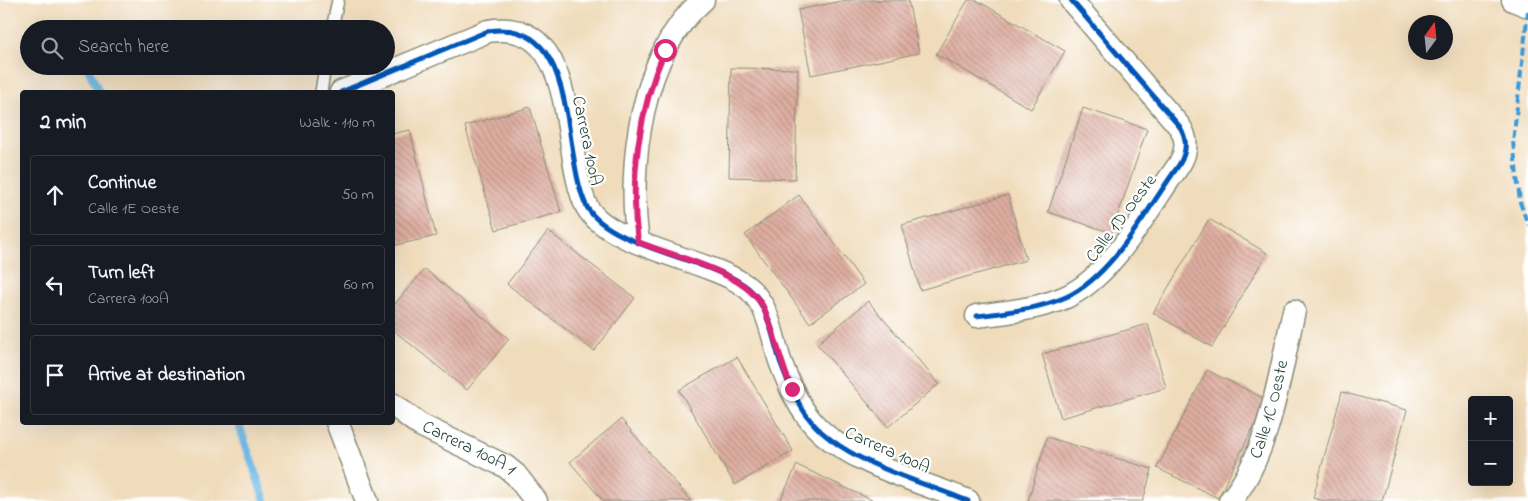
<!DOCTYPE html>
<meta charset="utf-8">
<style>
:root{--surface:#171b24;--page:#242831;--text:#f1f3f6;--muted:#9ea1a6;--line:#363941}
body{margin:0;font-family:"Indie Flower",sans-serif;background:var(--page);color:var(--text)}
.controls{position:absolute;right:15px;bottom:15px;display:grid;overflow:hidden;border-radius:5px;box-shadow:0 5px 20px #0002}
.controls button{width:45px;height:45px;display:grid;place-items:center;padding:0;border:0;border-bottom:1px solid var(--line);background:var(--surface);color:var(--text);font:25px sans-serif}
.compass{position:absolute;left:1408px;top:15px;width:45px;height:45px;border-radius:50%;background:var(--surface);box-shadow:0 5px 20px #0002;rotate:15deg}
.stop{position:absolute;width:15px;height:15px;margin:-11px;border:4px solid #db2777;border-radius:50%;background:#fff}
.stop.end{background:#db2777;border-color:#fff;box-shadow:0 1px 5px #0008}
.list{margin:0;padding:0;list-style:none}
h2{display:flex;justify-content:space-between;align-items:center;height:65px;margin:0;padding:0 20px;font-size:21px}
h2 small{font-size:16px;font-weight:400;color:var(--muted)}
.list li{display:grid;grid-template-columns:32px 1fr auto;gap:15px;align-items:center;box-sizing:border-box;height:80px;margin:0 10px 10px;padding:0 10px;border:1px solid var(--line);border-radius:5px}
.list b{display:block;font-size:19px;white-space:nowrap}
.list p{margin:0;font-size:16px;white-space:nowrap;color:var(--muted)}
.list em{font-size:16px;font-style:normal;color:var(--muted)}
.icon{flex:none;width:28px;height:28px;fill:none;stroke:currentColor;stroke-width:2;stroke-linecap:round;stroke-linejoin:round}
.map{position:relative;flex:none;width:1528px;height:501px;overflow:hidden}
.search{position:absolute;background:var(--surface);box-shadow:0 5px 20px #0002;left:20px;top:20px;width:375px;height:55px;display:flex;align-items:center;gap:12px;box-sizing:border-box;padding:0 18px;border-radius:28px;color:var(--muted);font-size:19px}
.panel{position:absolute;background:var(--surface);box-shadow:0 5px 20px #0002;left:20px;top:90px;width:375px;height:335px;border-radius:5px}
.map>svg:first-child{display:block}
</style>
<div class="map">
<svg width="1528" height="501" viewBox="0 0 1528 501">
<defs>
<pattern id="building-back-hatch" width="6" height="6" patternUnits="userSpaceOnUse" patternTransform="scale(1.25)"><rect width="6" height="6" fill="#dfaea1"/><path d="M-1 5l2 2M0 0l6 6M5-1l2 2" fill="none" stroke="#b48f84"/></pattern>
</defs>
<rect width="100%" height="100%" fill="#fff"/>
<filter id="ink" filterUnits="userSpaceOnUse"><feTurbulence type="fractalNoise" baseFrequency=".02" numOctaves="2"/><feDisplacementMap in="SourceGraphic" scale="10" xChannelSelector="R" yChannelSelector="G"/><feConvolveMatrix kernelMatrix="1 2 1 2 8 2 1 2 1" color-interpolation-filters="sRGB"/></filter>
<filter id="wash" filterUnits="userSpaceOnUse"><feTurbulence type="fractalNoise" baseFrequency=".0096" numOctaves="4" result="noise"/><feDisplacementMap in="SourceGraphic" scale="20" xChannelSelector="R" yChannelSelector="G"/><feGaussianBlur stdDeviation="1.12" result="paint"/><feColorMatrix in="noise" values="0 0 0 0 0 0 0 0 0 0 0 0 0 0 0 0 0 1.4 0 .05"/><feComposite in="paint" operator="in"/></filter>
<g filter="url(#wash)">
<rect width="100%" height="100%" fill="#f0dcbb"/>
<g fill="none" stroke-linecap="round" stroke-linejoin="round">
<g stroke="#6cb8e6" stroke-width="8">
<polyline points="87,66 99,92"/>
<polyline points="238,422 265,501"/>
</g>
</g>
<g id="blocks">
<g fill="url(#building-back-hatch)">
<polygon points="846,0 908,0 919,53 811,75 798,10"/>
<polygon points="968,0 976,0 1065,51 1031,109 936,54"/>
<polygon points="731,68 798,69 795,179 729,177"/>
<polygon points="530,107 561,212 496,230 465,126"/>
<polygon points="1083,108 1147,129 1112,233 1048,212"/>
<polygon points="410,130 436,236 392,246 392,134"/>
<polygon points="799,195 864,284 810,323 745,235"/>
<polygon points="1008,195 1026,260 920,290 902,225"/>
<polygon points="1209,219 1267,253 1212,347 1153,313"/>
<polygon points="548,231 635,298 594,351 507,284"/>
<polygon points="425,269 509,339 467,390 392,329 392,307"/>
<polygon points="868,301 939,384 888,427 817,344"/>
<polygon points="1148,324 1166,388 1061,418 1042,354"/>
<polygon points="737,357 793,451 735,485 679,390"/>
<polygon points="1207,370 1267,400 1218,498 1157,468"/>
<polygon points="1342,392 1407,410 1382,501 1325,501 1313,498"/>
<polygon points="621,419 691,501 603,501 570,462"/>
<polygon points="1047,437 1152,469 1143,501 1028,501"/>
<polygon points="797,465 874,501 780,501"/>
</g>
</g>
</g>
<g filter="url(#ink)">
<use href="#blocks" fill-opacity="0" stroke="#888c78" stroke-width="1"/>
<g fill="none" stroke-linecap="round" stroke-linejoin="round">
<g stroke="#888c78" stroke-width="14">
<g id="service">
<polyline points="332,29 338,0"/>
<polyline points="321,92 325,66"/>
</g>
</g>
<g stroke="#888c78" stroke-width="25">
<g id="minor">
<polyline points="1513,0 1528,6"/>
<path d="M 341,92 L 488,31 C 582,16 560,155 587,207 C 608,245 704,259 741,283 C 769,300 771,333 780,361 C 788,382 797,404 811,421 C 845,462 920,481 968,501"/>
<path d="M 638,242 C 627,165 641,53 703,0"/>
<path d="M 977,316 C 1007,312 1039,309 1066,297 C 1114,275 1148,207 1179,165 C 1187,152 1188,140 1180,127 L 1071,0"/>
<path id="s1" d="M 392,404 L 420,425 L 505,466 L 516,475 L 536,501"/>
<polyline points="337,422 367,501"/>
<path id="s2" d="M 1230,501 C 1270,454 1280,371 1294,311"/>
</g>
</g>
<use href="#service" stroke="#fff" stroke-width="11"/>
<use href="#minor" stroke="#fff" stroke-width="22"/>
<polyline stroke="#3a99d8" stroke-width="4" stroke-dasharray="8 4" stroke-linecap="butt" points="1528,11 1513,142 1520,202 1528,225"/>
<g stroke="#fff" stroke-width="8">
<g id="cycleway">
<path d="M 341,92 L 488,31 C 582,16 560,155 587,207 C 608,245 704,259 741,283 C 769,300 771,333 780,361 C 788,382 797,404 811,421 C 845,462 920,481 968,501"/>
<path d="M 977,316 C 1007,312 1039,309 1066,297 C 1114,275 1148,207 1179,165 C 1187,152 1188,140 1180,127 L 1071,0"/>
</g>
</g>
<use href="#cycleway" stroke="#0057b8" stroke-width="5"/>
</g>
</g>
<g fill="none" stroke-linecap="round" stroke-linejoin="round" filter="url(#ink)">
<path stroke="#db2777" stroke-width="6" d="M 665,50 C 639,110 629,177 638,242 C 674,257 748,272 764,309 C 776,335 780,363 792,389"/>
</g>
<g text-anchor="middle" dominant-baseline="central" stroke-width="4.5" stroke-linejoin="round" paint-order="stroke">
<g font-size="18" fill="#1f3d34" stroke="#fff">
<text transform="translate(586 141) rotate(78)">Carrera 100A</text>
<text transform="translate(1122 219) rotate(-53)">Calle 1D Oeste</text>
<text stroke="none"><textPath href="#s2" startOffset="101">Calle 1C Oeste</textPath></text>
<text stroke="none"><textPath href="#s1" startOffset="89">Carrera 100A 1</textPath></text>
<text transform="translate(887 451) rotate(24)">Carrera 100A</text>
</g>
</g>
</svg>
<div class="controls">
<button>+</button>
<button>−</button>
</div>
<svg class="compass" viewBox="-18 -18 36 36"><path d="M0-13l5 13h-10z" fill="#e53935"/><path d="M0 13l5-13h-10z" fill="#9ea1a6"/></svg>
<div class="stop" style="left:665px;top:50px"></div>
<div class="stop end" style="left:792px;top:389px"></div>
<div class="search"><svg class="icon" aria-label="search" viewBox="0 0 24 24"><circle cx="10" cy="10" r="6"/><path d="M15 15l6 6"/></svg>Search here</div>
<section class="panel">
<h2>2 min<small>Walk · 110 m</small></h2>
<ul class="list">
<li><svg class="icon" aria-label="ahead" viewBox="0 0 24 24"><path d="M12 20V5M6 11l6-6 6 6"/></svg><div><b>Continue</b><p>Calle 1E Oeste</p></div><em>50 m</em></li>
<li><svg class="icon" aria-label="left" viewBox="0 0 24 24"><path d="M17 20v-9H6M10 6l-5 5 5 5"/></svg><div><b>Turn left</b><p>Carrera 100A</p></div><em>60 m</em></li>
<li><svg class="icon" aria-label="arrive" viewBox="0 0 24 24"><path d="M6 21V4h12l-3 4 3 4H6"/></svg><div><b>Arrive at destination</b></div></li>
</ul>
</section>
</div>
